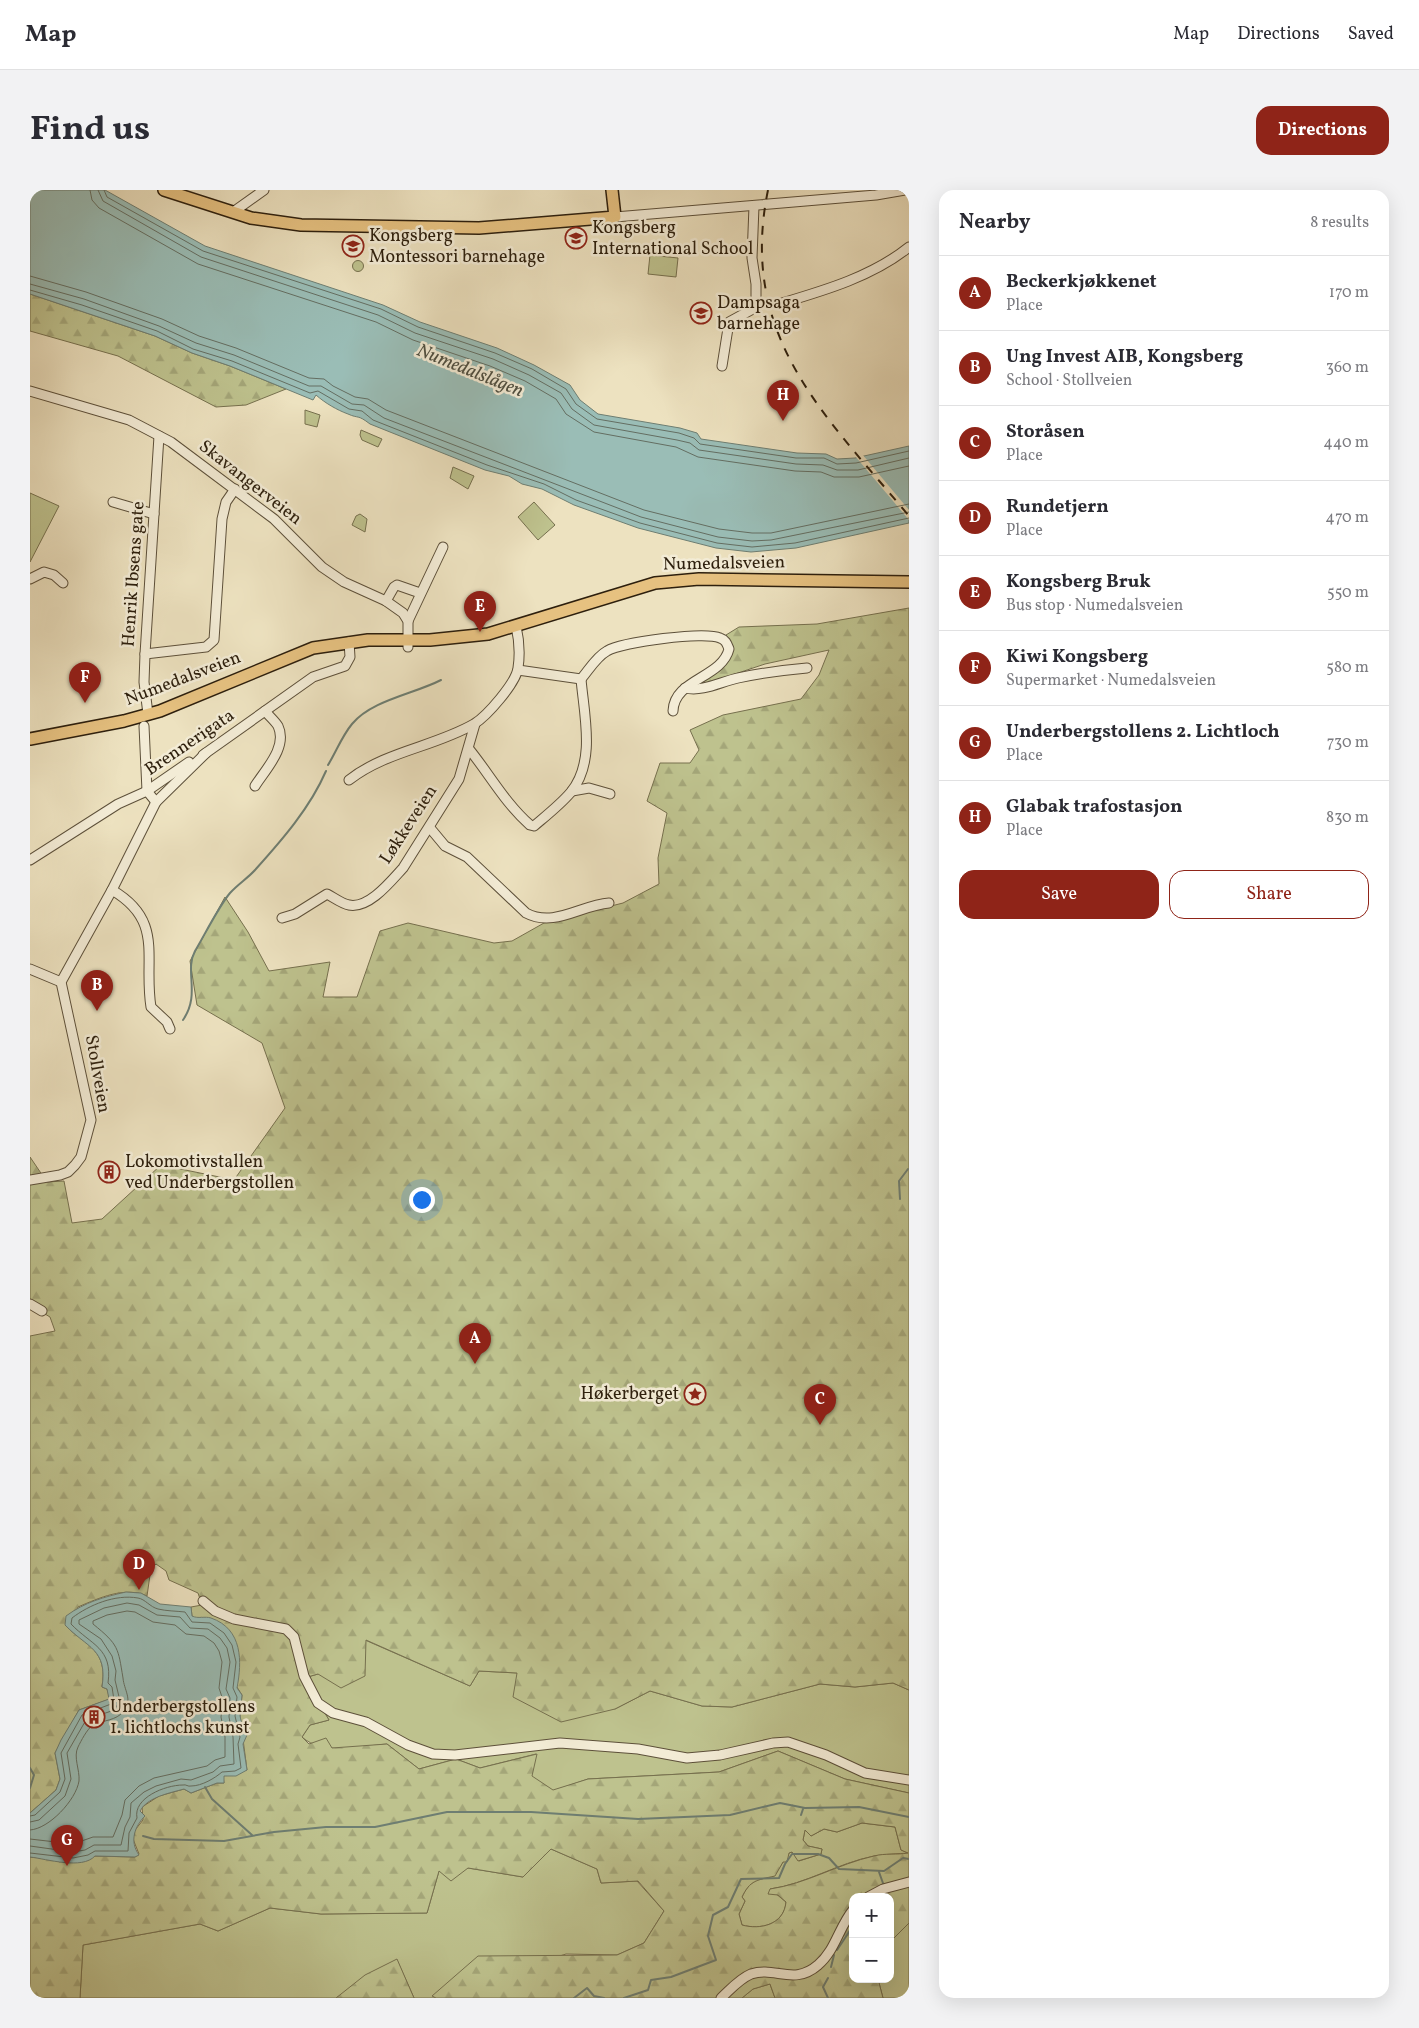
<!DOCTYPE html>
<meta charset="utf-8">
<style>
:root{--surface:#fff;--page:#f2f2f3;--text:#2b2b33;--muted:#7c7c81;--line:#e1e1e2;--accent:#8f2418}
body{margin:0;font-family:Vollkorn,serif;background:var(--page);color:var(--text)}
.controls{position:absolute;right:15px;bottom:15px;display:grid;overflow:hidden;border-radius:10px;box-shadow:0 5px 20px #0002}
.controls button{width:45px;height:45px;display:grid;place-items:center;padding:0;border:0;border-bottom:1px solid var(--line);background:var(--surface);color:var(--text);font:25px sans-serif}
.you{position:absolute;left:391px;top:1009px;width:18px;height:18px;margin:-12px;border:4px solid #fff;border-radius:50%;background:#1a73e8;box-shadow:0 0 0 8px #1a73e833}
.badge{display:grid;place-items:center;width:32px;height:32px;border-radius:50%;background:var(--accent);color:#fff;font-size:16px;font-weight:700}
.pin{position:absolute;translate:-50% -41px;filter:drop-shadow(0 1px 2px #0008)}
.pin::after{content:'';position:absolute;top:26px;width:18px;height:15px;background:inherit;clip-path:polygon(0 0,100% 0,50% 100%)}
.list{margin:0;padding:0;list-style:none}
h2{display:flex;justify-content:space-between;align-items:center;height:65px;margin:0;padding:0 20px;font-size:21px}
h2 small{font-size:16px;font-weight:400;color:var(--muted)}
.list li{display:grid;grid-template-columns:32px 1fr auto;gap:15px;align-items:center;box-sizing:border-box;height:75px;padding:0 20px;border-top:1px solid var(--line)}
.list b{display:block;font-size:19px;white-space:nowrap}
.list p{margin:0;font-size:16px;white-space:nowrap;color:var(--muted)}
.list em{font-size:16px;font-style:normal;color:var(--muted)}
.actions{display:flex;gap:10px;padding:15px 20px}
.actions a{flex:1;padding:11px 0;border:1px solid var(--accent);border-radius:15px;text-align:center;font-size:18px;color:var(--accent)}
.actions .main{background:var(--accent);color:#fff}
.map{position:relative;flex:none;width:879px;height:1808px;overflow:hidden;border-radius:15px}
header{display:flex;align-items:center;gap:30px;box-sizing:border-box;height:70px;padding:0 25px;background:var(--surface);border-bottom:1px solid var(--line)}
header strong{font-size:24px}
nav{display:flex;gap:28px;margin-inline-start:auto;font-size:18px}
.intro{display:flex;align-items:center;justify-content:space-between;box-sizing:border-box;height:120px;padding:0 30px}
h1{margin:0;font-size:35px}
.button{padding:12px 22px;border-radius:15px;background:var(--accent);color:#fff;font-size:18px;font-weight:700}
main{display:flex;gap:30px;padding:0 30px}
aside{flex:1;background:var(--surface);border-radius:15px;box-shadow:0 5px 20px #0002}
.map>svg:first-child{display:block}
</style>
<header>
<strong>Map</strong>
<nav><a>Map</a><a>Directions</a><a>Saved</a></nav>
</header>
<div class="intro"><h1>Find us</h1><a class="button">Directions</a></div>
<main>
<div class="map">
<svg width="879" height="1808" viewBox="0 0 879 1808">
<defs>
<pattern id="forest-firs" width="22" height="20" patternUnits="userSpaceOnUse" patternTransform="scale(1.25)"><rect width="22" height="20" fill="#bec28e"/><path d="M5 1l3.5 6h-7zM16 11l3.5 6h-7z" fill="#a4a679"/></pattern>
</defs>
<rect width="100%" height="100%" fill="#ede2c0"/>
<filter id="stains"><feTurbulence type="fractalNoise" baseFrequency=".004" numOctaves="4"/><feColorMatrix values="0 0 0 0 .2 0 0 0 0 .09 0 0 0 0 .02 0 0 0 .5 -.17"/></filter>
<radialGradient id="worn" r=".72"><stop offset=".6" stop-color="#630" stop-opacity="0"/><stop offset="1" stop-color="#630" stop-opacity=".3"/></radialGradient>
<g fill="#bec28e" stroke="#76704e">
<polygon points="620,65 648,68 646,87 618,84"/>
<circle cx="328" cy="76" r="5.5"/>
<polygon points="275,220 290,225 287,237 275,234"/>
<polygon points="331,240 352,249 348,257 332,250 330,245"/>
<polygon points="423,277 444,286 438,299 420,288"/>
<polygon points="0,303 29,316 0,372"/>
<polygon points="504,312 525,335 508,350 488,327"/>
<polygon points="330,324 337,329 335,342 322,335 326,326"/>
<path d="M 335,1450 L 440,1496 L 449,1481 L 488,1483 L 585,1519 L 620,1501 L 672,1516 L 702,1517 L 790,1494 L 825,1497 L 863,1493 L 879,1500 L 879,1603 L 815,1589 L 748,1561 L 689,1582 L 558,1589 L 523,1601 L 501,1587 L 506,1564 L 450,1578 L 426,1569 L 389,1579 L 357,1554 C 331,1556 293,1566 272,1547 L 280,1535 L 299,1530 L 274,1488 L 288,1484 Z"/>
<path d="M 832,1633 L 865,1637 L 871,1660 L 879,1663 C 868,1664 855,1664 844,1666 C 808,1673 776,1694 740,1699 L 756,1712 C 754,1735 730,1740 712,1735 L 709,1724 L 715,1711 L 712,1707 C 720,1690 727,1690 744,1686 L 759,1663 L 762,1662 L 769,1671 L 791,1664 L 792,1659 L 778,1656 L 773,1650 L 775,1640 L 781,1646 L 794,1639 L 807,1642 Z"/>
<polygon points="521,1659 567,1679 571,1693 607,1691 634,1721 614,1753 587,1765 536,1764 403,1806 406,1808 384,1808 367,1770 306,1808 50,1808 53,1755 170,1734 188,1741 240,1718 291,1724 397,1723 409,1681 438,1678 493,1687"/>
<polygon points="879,1733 879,1808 853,1808 848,1789 860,1789 860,1752"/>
<polygon points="740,1794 745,1808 712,1808 723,1799"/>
</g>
<g fill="url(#forest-firs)" stroke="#76704e" fill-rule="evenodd">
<polygon points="0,104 125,146 162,163 200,176 256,199 216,215 186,217 88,166 0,141"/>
<path d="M 879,418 L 879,1500 L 863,1493 L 825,1497 L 790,1494 L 702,1517 L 672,1516 L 620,1501 L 585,1519 L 531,1532 L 483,1507 L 487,1483 L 449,1481 L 440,1496 L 336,1450 L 335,1486 L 311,1498 L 288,1484 L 274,1488 L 299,1530 L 280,1535 L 272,1547 L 279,1554 L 296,1548 L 302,1558 L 357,1554 L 389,1579 L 426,1569 L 450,1578 L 507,1564 L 502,1586 L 523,1600 L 558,1589 L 689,1582 L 748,1561 L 815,1589 L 879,1603 L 879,1733 L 860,1752 L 860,1707 L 823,1707 L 823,1789 L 848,1789 L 853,1808 L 745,1808 L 740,1794 L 723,1799 L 712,1808 L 406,1808 L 402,1806 L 448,1766 L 587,1765 L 614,1753 L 634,1721 L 608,1691 L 571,1693 L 567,1679 L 521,1659 L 493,1687 L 438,1678 L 421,1691 L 409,1681 L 397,1723 L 291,1724 L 240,1718 L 188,1741 L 170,1734 L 53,1755 L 50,1808 L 0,1808 L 0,1667 L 26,1669 L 29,1672 L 65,1666 L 105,1667 L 109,1664 L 103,1649 L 105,1640 L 113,1630 L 112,1617 L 129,1606 L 154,1599 L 161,1603 L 187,1593 L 194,1593 L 193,1586 L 217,1580 L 210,1526 L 212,1505 L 162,1426 L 161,1417 L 172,1415 L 168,1403 L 139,1390 L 136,1381 L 126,1374 L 121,1378 L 117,1406 C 95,1396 69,1408 48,1417 L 41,1441 C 64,1458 77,1466 72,1497 L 77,1499 L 80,1509 L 49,1520 L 25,1563 L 30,1589 L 26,1600 L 0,1623 L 0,1146 L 25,1141 L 20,1127 L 0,1115 L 0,967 L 17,992 L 34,991 L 42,1033 L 72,1029 L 131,975 L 204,990 L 255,918 L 232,853 L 167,815 L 160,771 L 195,707 L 218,742 L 239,781 L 300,772 L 293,807 L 327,807 L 350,741 L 378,733 L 464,753 L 482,751 L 514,733 L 593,713 L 629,694 L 628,668 L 637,623 L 617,611 L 630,573 L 660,573 L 669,560 L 660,540 L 693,525 L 771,509 L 789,485 L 799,460 L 735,474 L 672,495 L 679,481 L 696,464 L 696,445 L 709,437 L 787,434 ZM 832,1633 L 865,1637 L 871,1660 L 878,1663 C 867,1665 855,1663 844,1666 C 808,1674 776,1694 740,1699 L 738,1704 L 748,1705 L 756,1712 C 754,1735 730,1740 712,1735 L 709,1724 L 715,1711 L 712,1707 C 720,1690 727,1690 745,1686 L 753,1672 L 757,1672 L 759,1663 L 762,1662 L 768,1671 L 791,1664 L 792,1659 L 778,1656 L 773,1650 L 775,1640 L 781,1646 L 794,1639 L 807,1642 Z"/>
<polygon points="367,1769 384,1808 306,1808 335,1785"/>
</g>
<g fill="#9abdb6" stroke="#6e7e72">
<path d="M 0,0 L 75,0 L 175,56 L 353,115 L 390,132 L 467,158 L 504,175 L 540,195 L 550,210 L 568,224 L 650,238 L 667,243 L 671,249 L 767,263 L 796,264 L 807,269 L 825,268 L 879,256 L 879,333 L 766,358 L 721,362 L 686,358 L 608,338 L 544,315 L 512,299 L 492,294 L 479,286 L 455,280 L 340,234 C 327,224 329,229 318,224 C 307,220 295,213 286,205 L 283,210 L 200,176 L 162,163 L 125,146 L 0,104 Z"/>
<path d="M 96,1402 L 111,1403 L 130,1414 L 161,1417 L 162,1426 C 168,1429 175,1426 181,1428 C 213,1439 212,1472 207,1498 L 212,1505 L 210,1526 L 214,1543 L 217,1545 L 213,1554 L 217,1580 L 206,1586 L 194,1586 L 194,1593 L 187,1593 L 161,1603 L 154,1599 C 140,1603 117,1607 110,1621 L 115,1626 C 105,1636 99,1651 109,1665 L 105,1667 L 65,1666 C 52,1680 17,1669 0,1667 L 0,1623 L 26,1600 L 30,1589 L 25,1563 L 31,1550 L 49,1520 L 79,1509 L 77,1499 L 72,1497 C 78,1459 57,1458 35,1435 L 36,1426 C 55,1412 74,1407 96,1402 Z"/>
</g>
<polygon fill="#ede2c0" points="832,264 879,320 879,330 825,266"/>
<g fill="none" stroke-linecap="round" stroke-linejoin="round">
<g stroke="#646e62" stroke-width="1">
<polyline points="60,0 62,10 69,18 168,74 346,132 383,150 460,176 495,191 526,209 536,224 564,242 646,257 668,267 765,281 791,282 804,287 829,287 879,276"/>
<polyline points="68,0 73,11 171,67 348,125 385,143 463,169 499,185 531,203 542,219 564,235 647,250 660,253 669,260 766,274 793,275 807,280 828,280 879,268"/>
<polyline points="74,0 77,7 173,61 351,119 388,137 465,163 502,179 536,199 546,214 567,229 649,243 664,248 670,254 766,268 794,268 807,274 826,273 879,261"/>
<polyline points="0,86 56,102 132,129 169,146 206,158 279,188 294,189 303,196 325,207 338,209 356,220 614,320 689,339 722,343 741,343 879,314"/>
<polyline points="0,94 54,109 129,136 166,153 204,165 279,196 291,196 322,214 334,215 354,228 611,327 688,347 722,351 741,350 879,322"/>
<polyline points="0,100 52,115 127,141 163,159 202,171 280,203 288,201 319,219 332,221 343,230 457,275 514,294 546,310 610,333 687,353 722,357 765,353 879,328"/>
<path d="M 0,1626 L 5,1625 L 30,1602 L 35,1589 L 31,1563 L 52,1525 L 81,1514 L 84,1510 L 82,1497 L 78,1493 C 83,1458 61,1455 41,1434 L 42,1428 C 59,1415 85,1404 108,1408 C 115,1409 120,1417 128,1419 C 136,1421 146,1421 155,1422 L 162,1432 L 180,1433 L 194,1443 L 202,1455 L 206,1472 L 203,1498 L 207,1507 L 205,1526 L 210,1547 L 208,1554 L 211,1578 L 205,1581 L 192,1582 C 185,1588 172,1596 161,1596 C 158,1597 156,1594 153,1595 C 135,1595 103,1608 107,1628 L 99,1643 L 98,1661 L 65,1661 L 58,1665 L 43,1668 L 0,1663"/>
<polyline points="0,1632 9,1630 35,1606 41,1589 37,1563 56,1530 84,1520 90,1511 85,1490 86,1481 82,1466 71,1449 49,1434 49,1430 74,1418 97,1413 109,1415 127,1425 150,1427 160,1438 178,1439 190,1448 197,1458 200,1472 196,1499 200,1508 199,1527 203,1547 204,1574 190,1576 183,1582 161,1590 151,1589 126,1596 114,1602 101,1613 100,1627 95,1637 91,1655 64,1655 55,1660 43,1662 0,1656"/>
<path d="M 0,1640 C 19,1639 46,1610 49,1591 C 50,1580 43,1567 48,1557 C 51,1551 57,1539 63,1535 C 73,1530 86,1531 94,1521 C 103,1510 94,1500 93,1488 C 88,1458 89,1455 63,1434 L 63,1431 L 77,1425 L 97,1421 L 105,1422 L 123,1432 L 145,1435 L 156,1444 L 174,1446 L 184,1453 L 189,1461 L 192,1472 L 189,1498 L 193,1510 L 191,1527 L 195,1547 L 195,1567 L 185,1570 L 177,1576 L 124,1588 L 109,1596 L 95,1610 L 92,1625 L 83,1647 L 63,1647 L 43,1654 L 0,1649"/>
</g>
<g stroke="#6e7e72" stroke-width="2">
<path d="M 298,575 C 306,562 312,546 322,534 C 342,510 384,504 411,490"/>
<path d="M 153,830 C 171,804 154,781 165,761 C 174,746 189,716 200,703 C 208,694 218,688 225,680 C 252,650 280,618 296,581"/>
<polyline points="870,1009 869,991 878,979"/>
<polyline points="0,1578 4,1585 0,1598"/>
<polyline points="175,1597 182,1609 222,1645"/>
<polyline points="771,1625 773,1619"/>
<polyline points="113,1646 124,1649 194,1651 244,1642 296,1637 345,1637 417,1622 501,1622 608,1629 700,1625 750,1613 775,1618 829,1617 879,1627"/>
<polyline points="849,1682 854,1696"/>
<polyline points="807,1760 823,1736"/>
<polyline points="801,1777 804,1765"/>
<polyline points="544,1808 557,1798 564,1806 574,1808"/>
<polyline points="594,1808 618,1800 621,1790 641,1787 686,1770 678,1746 683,1725 698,1717 711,1689 749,1688 755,1674 762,1664 788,1664 799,1668 809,1679 854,1681 873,1668 879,1669"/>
<polyline points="798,1808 793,1797 798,1788"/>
</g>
<g stroke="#5d503a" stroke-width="11">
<g id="minor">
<polyline points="206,20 234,0"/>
<polyline points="585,27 846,5 875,0"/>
<path d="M 752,113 C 796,100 843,86 879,57"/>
<polyline points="692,176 699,132 721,120 726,113 726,94 722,68 724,16"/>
<polyline points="0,201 99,230 141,252 244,329 292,377 314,392 356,411 373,423 378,431 378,457"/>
<polyline points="83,312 124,324"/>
<polyline points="0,389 14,382 24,385 33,393"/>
<polyline points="356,411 364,397 367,395 390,403"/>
<polyline points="378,431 413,357"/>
<polyline points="115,464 176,457 184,450 192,329 196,312 205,299"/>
<path d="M 551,489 C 559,480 566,467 577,461 C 592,452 675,441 690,448 C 696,450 697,454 699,459 C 692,488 644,489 643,521"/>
<path d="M 655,498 C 673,502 690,492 708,488 C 731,483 754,480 777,478"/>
<polyline points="118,524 114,492 115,464 129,246"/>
<polyline points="114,536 117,601 126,612"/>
<path d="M 439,559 C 460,585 475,613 500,635 L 504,636 C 517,625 531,614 541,602 C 566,571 554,525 551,489 L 488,480"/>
<polyline points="173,565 283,487 315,476 320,467 319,452"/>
<path d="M 319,590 C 356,561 404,557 444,534 C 457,526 486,493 488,478 C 490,465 489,449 486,436"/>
<path d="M 225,596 C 235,580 258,557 248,536 C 245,531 239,526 235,521"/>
<polyline points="542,601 559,598 580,604"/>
<path d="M 400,638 L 415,656 L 437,667 L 496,723 C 524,738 551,715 579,713"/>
<polyline points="0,670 88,614 117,601 159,572"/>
<path d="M 82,700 C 135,731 113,768 121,817 L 137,832 L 140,839"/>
<path d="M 252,728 L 265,724 L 297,704 C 303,707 312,714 319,715 C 339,719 361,691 373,678 L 429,589 L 445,534"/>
<polyline points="0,779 31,792"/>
<polyline points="0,990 30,985 38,982 45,975 51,967 61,930 31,792 82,700 126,612 176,563"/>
<polyline points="0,1114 12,1121"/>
<polyline points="173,1411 185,1421 204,1429 256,1439 264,1447 274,1486 288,1513 303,1523 336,1532 378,1555 403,1564 425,1565 530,1553 608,1559 657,1568 690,1565 743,1553 758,1552 796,1565 835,1583 879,1590"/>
<polyline points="838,1707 853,1699 879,1692"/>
<path d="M 691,1808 C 700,1800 709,1789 721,1784 C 745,1776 764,1796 788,1775 C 805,1761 809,1737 823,1720"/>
</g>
</g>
<g stroke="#2d1f0d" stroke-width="14">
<g id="major">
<polyline points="134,0 221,28 271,35 449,38 585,27 582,0"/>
<polyline points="0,549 94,531 130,521 283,458 338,450 400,450 458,444 625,393 669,389 879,392"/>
</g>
</g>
<use href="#minor" stroke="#f3ecd6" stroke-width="9"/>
<use href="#major" stroke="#e6c180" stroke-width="11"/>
<path stroke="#2d1f0d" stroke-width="2" stroke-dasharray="9 9" stroke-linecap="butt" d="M 738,0 C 708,146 794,224 879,326"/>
</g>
<defs>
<g id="school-ring" transform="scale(1.125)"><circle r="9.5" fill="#f3ecd6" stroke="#8f2418" stroke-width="1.5"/><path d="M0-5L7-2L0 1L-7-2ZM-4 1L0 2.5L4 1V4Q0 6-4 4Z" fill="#8f2418"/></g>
<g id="building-ring" transform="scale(1.125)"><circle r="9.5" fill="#f3ecd6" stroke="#8f2418" stroke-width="1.5"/><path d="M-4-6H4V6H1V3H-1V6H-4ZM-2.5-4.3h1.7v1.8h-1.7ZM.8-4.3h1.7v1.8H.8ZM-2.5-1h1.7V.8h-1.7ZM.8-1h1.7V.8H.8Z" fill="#8f2418"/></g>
<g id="sight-ring" transform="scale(1.125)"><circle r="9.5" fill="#f3ecd6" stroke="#8f2418" stroke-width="1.5"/><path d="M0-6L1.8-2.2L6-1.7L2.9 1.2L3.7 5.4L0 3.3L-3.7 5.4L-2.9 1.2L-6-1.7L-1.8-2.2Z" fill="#8f2418"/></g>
</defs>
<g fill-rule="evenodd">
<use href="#school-ring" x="546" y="48"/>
<use href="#school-ring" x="323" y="56"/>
<use href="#school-ring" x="671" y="123"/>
<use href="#building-ring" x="79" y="982"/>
<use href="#sight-ring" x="665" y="1204"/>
<use href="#building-ring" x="64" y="1527"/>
</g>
<g text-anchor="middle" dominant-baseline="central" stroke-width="5" stroke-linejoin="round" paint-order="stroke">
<g font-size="18" fill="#2d1f0d" stroke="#f3ecd6" text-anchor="start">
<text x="562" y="38">Kongsberg<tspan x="562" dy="21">International School</tspan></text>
<text x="339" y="46">Kongsberg<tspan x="339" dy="21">Montessori barnehage</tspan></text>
<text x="687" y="113">Dampsaga<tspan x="687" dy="21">barnehage</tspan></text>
<text x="95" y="972">Lokomotivstallen<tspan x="95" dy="21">ved Underbergstollen</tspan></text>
<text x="649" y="1204" text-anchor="end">Høkerberget</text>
<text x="80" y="1517">Underbergstollens<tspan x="80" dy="21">1. lichtlochs kunst</tspan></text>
</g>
<g font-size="18" fill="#2d1f0d" stroke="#f3ecd6">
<text transform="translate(220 293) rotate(38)">Skavangerveien</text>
<text transform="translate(694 374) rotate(-1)">Numedalsveien</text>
<text transform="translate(104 384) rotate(-86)">Henrik Ibsens gate</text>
<text transform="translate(153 489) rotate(-21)">Numedalsveien</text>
<text transform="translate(160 553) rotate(-34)">Brennerigata</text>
<text transform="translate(379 635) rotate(-57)">Løkkeveien</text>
<text transform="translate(67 884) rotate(80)">Stollveien</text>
</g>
<g font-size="19" font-style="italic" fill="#4e4e40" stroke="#f3ecd6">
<text transform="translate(440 181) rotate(22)">Numedalslågen</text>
</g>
</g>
<rect width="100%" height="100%" filter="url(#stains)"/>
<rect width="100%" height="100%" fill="url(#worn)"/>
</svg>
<div class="controls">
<button>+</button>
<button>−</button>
</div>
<div class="you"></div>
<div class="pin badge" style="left:445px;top:1174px">A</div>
<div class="pin badge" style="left:67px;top:821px">B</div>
<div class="pin badge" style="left:790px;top:1235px">C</div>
<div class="pin badge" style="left:109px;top:1400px">D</div>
<div class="pin badge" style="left:450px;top:442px">E</div>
<div class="pin badge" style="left:55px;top:513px">F</div>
<div class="pin badge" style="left:37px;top:1676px">G</div>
<div class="pin badge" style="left:753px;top:231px">H</div>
</div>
<aside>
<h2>Nearby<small>8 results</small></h2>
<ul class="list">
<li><span class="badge">A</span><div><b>Beckerkjøkkenet</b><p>Place</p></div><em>170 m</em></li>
<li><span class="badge">B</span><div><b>Ung Invest AIB, Kongsberg</b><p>School · Stollveien</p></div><em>360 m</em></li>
<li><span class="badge">C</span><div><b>Storåsen</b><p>Place</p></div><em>440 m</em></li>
<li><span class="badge">D</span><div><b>Rundetjern</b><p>Place</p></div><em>470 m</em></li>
<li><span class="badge">E</span><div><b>Kongsberg Bruk</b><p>Bus stop · Numedalsveien</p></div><em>550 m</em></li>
<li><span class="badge">F</span><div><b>Kiwi Kongsberg</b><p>Supermarket · Numedalsveien</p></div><em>580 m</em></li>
<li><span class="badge">G</span><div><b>Underbergstollens 2. Lichtloch</b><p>Place</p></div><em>730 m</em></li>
<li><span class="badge">H</span><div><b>Glabak trafostasjon</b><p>Place</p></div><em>830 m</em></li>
</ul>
<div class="actions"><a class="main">Save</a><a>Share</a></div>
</aside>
</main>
